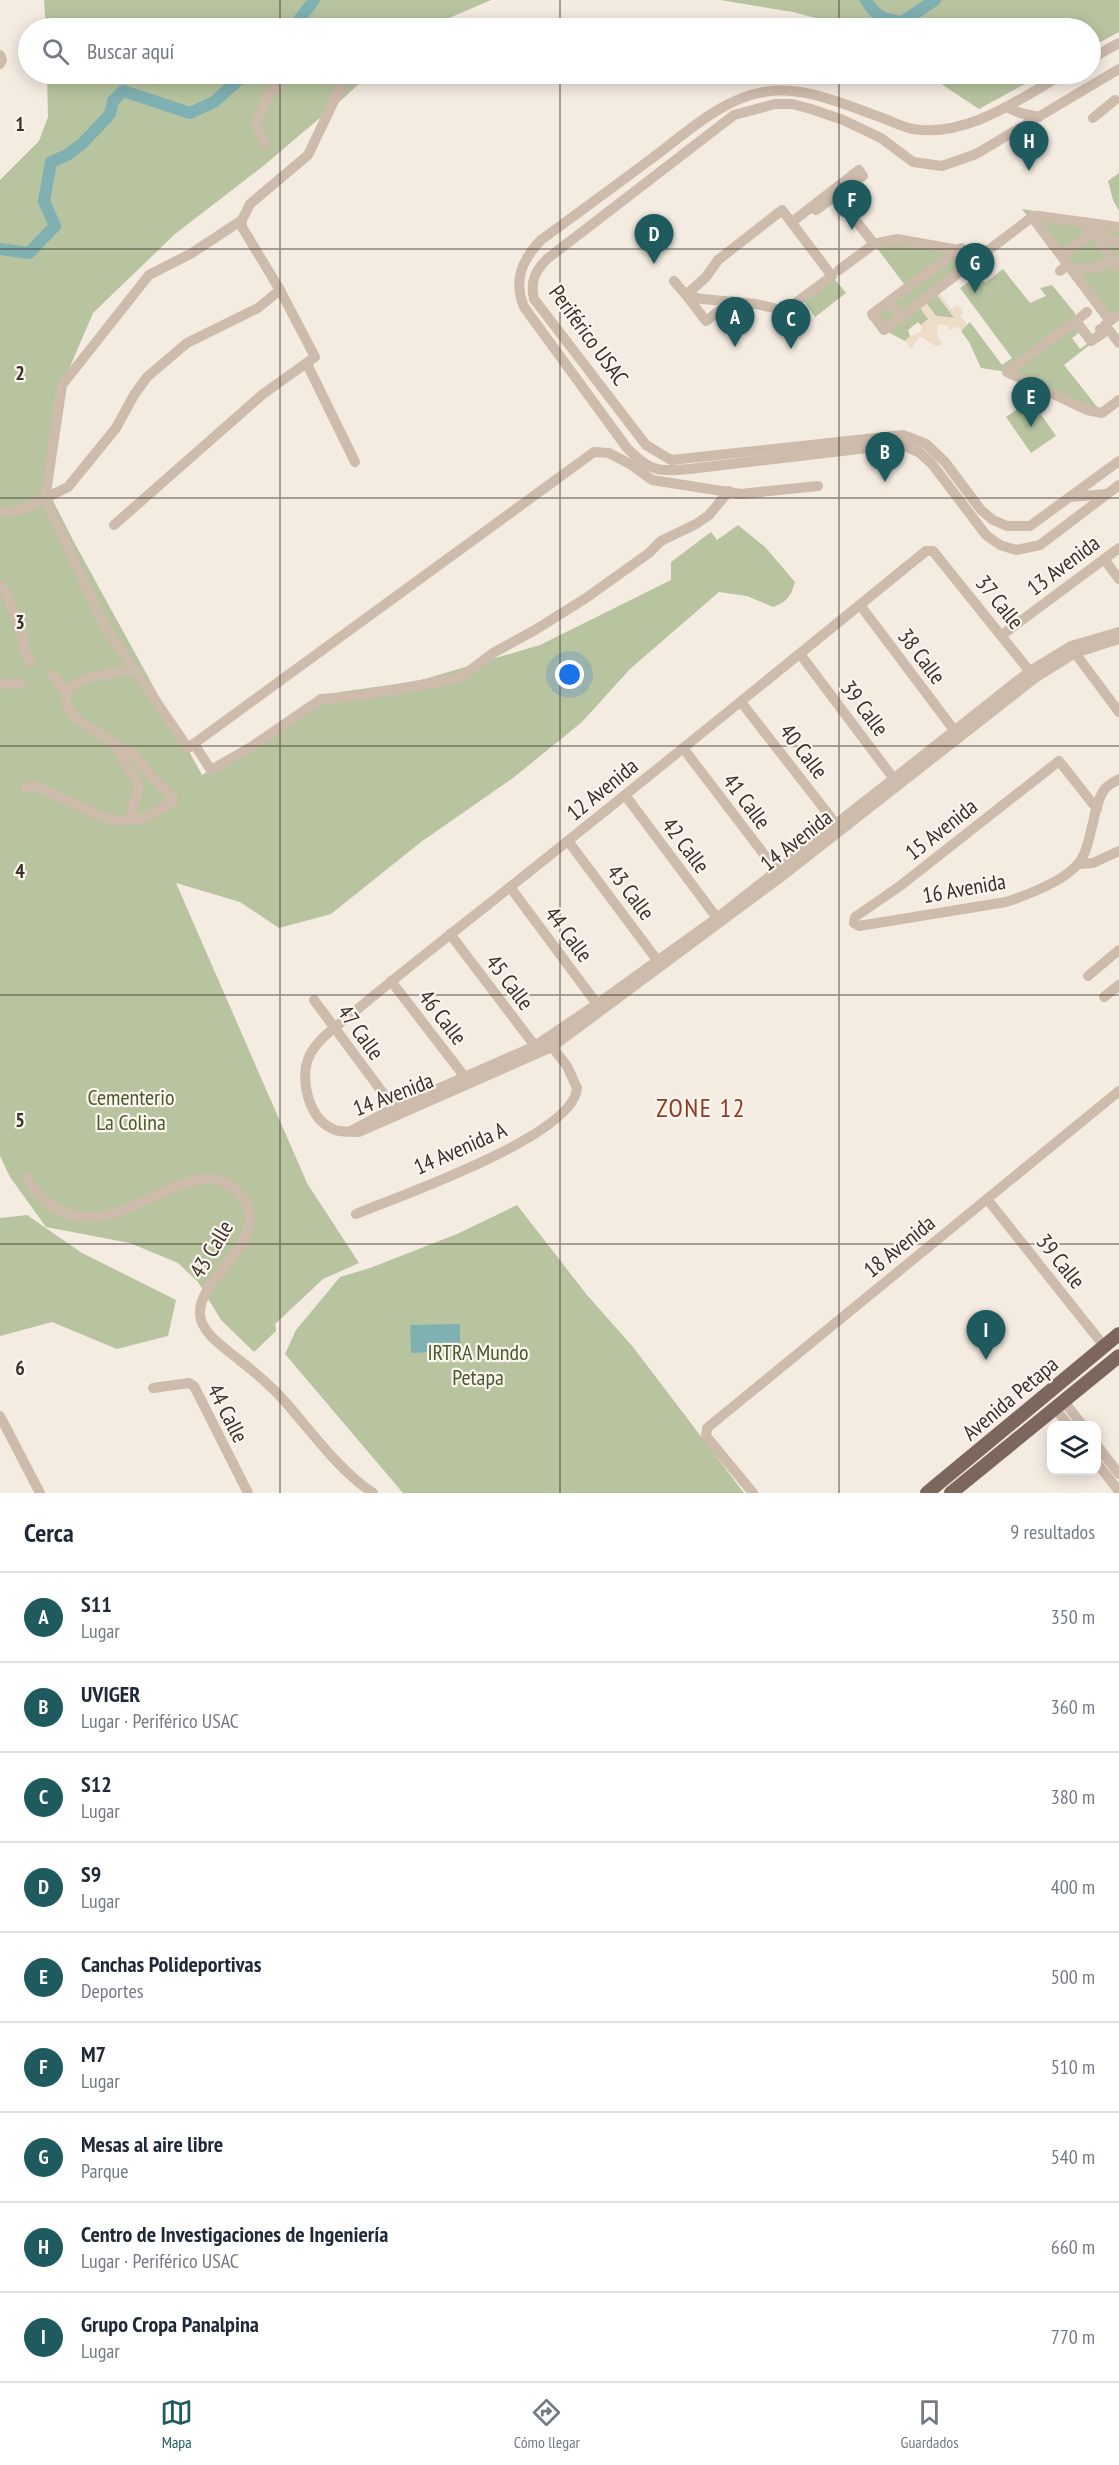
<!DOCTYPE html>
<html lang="es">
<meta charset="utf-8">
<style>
:root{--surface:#fff;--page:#f6f6f7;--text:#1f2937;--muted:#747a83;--line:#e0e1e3;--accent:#1f5a5e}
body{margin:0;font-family:"PT Sans Narrow",sans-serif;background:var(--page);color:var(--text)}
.controls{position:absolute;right:18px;bottom:18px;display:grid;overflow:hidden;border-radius:12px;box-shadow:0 3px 15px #0003}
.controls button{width:54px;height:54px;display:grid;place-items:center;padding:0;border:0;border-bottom:2px solid var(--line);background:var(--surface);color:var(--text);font:30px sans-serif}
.you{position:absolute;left:570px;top:675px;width:21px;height:21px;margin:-15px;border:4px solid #fff;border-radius:50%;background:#1a73e8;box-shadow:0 0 0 9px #1a73e833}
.badge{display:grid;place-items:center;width:39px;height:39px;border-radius:50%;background:var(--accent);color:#fff;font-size:20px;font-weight:700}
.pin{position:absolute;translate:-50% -50px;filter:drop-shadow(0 2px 3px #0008)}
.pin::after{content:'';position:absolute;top:32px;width:21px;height:18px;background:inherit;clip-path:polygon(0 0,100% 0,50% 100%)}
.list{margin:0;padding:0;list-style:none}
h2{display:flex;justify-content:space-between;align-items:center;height:78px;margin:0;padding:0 24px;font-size:26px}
h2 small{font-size:20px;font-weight:400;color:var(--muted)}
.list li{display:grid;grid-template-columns:39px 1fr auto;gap:18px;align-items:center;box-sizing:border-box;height:90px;padding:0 24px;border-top:2px solid var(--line)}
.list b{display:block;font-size:22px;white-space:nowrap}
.list p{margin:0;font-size:20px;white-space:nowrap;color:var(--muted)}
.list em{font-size:20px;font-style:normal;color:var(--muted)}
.icon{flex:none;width:33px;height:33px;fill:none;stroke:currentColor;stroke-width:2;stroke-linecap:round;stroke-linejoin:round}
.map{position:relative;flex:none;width:1119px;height:1493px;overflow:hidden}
.search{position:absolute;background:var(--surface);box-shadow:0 3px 15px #0003;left:18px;right:18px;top:18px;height:66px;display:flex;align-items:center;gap:15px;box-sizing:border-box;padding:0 21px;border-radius:33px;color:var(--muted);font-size:22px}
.sheet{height:888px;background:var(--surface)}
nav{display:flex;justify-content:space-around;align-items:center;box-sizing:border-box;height:84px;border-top:2px solid var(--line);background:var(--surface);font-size:16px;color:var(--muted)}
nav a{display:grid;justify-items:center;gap:3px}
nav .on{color:var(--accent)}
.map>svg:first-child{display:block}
</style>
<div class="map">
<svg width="1119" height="1493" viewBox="0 0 1119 1493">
<rect width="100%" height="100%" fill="#f4ebe1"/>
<g fill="#b8c4a0">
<polygon points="44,0 491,0 426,28 46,28"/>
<polygon points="720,0 1119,0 1119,32 1091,47 1090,28 853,28 793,12"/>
<path d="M 47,74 L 369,74 L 346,96 L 262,167 L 175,234 L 93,313 L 54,404 L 47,489 L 74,542 L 202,775 L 340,692 L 418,681 L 540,645 L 671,580 L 671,562 L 711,532 L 717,540 L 738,525 L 765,547 L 795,582 C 791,596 787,602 773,607 L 747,596 L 719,592 L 630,669 L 582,722 L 513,778 L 421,842 L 331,914 L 279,928 L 240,902 L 176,883 L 307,1183 L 359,1263 L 323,1279 L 275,1324 L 276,1331 L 254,1352 L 221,1320 L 198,1282 L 178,1263 L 130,1243 L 46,1227 L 10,1177 L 0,1156 L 0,180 L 39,141 L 48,117 Z"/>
<polygon points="926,74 1043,74 979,109"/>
<polygon points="1119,173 1119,211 1113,200 1108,181"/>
<polygon points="1022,209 1119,225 1119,314 1110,321"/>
<polygon points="897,239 958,250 970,265 935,291 955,318 936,316 924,300 929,319 921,325 918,322 908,330 910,336 905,341 884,330 872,314 907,288 874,244"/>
<polygon points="1003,269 1030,303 1046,296 1040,288 1052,285 1075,313 1080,332 1072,338 1080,349 1091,341 1092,343 1064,365 1102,413 1007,372 981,368 969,342 961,331 970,322 1002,365 1012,358 960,288 979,275 985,283"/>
<polygon points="832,276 846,293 815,317 802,299"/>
<polygon points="1031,400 1056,436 1031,453 1006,417"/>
<polygon points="517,1205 587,1295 633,1347 744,1493 403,1493 285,1354 296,1330 340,1277 370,1268 457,1234"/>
<polygon points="27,1215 82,1253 176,1300 168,1336 117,1349 52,1322 0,1336 0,1218"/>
</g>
<polygon fill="#ecdcc8" points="937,290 951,309 958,305 963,312 960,315 967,324 961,331 958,326 949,331 948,326 938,324 937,335 943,344 936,346 920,336 911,349 905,341 910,336 921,332 921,325 928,319 917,304 923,300 936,316 954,318 934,291"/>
<polygon fill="#7fb0b2" points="460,1324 460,1351 411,1353 410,1325"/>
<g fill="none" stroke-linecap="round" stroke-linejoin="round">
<g stroke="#7fb0b2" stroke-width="12">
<path d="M 866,0 C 875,16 885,20 902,22 L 935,0"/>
<polyline points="293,28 314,0"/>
<polyline points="0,249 29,253 55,226 44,201 51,162 67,155 83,143 110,114 113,101 123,91 190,113 214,102 245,74"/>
</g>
<g stroke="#cdbbac" stroke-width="10">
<polyline points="358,28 362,26 362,28"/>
<polyline points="0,55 2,60 0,64"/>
<polyline points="1090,59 1119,43"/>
<path d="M 1119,69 L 976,154 L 942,166 L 913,162 L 881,138 L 843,120 L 811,109 L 792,104 L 775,104 L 734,115 L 547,259 C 535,271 530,282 534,299 L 646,445 L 671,460 L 903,435 L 926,444 L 945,462 L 981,510 L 993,520 L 1007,526 L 1030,526 L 1119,461"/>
<path d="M 1064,74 C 1019,99 967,138 913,129 C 903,127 892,122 883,118 C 845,105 804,85 764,92 C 721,99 685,134 651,159 C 615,186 578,213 541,240 C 522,260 513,280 524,307 L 627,448 C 650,471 657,472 689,469 L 901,444 L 920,453 L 932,464 L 986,535 L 1000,545 L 1016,550 L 1040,545 L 1119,485"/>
<polyline points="1006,107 1020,113 1039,117"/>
<polyline points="1093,118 1115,100"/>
<polyline points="265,144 256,124 270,92 293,74"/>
<polyline points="836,195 874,244"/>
<polyline points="1032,217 1068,265 1060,271"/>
<polyline points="792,222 859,170 863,176 816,210"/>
<polyline points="1084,222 1119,267"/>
<polyline points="1094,231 1119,243"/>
<polyline points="1062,255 1097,229"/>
<polyline points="980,258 988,269"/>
<polyline points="1068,265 1110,321 1119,314"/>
<polyline points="839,270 874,244 897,239 958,250 961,248"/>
<polyline points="1073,271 1116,263"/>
<polyline points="674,281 686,295 702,299 756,304 782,310 794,304 832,276 782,210 718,260 706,277 686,295 706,321 732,301"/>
<polyline points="889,302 901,317 1032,217 1039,216 1119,227"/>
<polyline points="1087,312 1076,321 1091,341 1103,333 1100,329"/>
<polyline points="901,317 884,330 872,314 958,250 970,265"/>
<polyline points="1076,321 1007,372 1087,410 1102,413 1119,400"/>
<polyline points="1105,325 1119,343"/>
<polyline points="307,364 355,462"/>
<polyline points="1071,497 1106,494"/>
<polyline points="0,512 23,509 68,487 116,428 134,395 147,377 187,343 258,308 280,290"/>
<polyline points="114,525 263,394 315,357 280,290 242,227 242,220"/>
<polyline points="1104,559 1119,579"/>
<polyline points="0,585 6,593 23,637 23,649 31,663"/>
<polyline points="860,605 954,730"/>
<polyline points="1002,635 1119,548"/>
<polyline points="1075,653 1119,712"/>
<polyline points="800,654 897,783"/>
<polyline points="134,669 104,625 45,499 62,385 149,275 192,253 242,220 250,204 308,155 347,74"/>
<path d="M 52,675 L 67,692 C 80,674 114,674 134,669 L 188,748 L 594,452 L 609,453 L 630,464 L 652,480 L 741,494 L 818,486"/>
<path d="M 1035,678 L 933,551 L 926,551 C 775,674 624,797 471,918 C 432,949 392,980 354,1012 C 339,1025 317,1038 309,1057 C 299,1079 309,1119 333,1129 C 341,1133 350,1131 359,1132 L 552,1047 L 781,877 L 1035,678 L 1075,653 L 1119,639"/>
<polyline points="0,684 21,683"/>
<polyline points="741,702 836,824"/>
<polyline points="194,744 211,770 251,747 321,699 358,696 460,678 493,653 535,630 586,598 649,553 661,541 696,524 709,515 729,491"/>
<polyline points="116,747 139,785 129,820"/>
<polyline points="683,748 779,874"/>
<path d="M 25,788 L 36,786 L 105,818 L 122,821 L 144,818 L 173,802 L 172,797 L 146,771 L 136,756 C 132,755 81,722 75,717 C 72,714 69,709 66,705 L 67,692"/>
<polyline points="625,795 717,918"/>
<path d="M 1097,809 L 1059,761 L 900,886 L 855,917 L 854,923 L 859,926 L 1006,902 C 1027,895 1062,882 1077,865 C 1092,850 1092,807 1104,790 C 1107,785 1114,782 1119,779"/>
<polyline points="568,841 660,964"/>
<polyline points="1079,864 1093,863 1119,851"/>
<polyline points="510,887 597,1004"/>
<polyline points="450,934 538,1050"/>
<polyline points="1088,976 1119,950"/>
<polyline points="391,981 464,1076"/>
<polyline points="1104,997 1119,985"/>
<polyline points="314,1000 397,1112"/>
<polyline points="351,1131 394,1108 535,1046 597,1004 717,918 1030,671 1071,646 1119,632"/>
<path d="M 27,1178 C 32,1189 42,1198 51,1205 C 116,1253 190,1143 237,1191 C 281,1237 197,1273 200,1315 C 202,1334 225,1348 238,1359 C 256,1373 273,1387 288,1405 C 313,1434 341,1472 373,1493"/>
<polyline points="987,1199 1104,1346"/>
<path d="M 356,1214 C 399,1196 574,1136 577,1088 L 567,1066 L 552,1047"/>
<polyline points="153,1388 189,1383 194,1386 248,1493"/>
<polyline points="1063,1400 1083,1426"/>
<polyline points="1055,1408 1069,1426"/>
<polyline points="0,1416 40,1493"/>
<polyline points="1096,1444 1119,1474"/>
<polyline points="1096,1462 1119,1491"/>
<polyline points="753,1493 706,1436 707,1428 1119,1091"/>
</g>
<g stroke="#7d675c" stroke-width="14">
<polyline points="927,1493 1119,1334"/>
<polyline points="951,1493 1119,1356"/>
</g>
</g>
<path fill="none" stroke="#3b302b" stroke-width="1.5" stroke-opacity="0.55" d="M 280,0 L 280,28M 560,0 L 560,28M 839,0 L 839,28M 280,74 L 280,1493M 560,74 L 560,1493M 839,74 L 839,1493M 0,249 L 1119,249M 0,498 L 1119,498M 0,746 L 1119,746M 0,995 L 1119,995M 0,1244 L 1119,1244"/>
<g text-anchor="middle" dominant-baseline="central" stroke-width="4.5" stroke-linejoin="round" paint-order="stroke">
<g font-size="22" fill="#3b302b" stroke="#fbf5ee">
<text transform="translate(589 335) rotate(54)">Periférico USAC</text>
<text transform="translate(1063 565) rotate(-37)">13 Avenida</text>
<text transform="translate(1000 602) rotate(51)">37 Calle</text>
<text transform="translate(922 656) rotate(53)">38 Calle</text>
<text transform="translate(865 708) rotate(53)">39 Calle</text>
<text transform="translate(804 751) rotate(52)">40 Calle</text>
<text transform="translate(602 789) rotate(-39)">12 Avenida</text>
<text transform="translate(747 801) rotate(53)">41 Calle</text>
<text transform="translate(941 829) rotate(-38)">15 Avenida</text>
<text transform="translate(796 840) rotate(-38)">14 Avenida</text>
<text transform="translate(686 845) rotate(53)">42 Calle</text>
<text transform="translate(964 888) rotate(-10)">16 Avenida</text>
<text transform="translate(631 892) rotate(53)">43 Calle</text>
<text transform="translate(569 934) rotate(53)">44 Calle</text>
<text transform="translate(510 982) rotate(53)">45 Calle</text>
<text transform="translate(443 1017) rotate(52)">46 Calle</text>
<text transform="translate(361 1032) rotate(54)">47 Calle</text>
<text transform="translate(393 1094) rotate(-21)">14 Avenida</text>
<text transform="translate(460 1148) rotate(-24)">14 Avenida A</text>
<text transform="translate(899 1246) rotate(-39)">18 Avenida</text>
<text transform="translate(211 1249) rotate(-59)">43 Calle</text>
<text transform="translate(1061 1261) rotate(51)">39 Calle</text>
<text transform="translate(1010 1398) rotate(-40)">Avenida Petapa</text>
<text transform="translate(228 1413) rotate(63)">44 Calle</text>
</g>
<g font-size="22" fill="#4a5a2e" stroke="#fbf5ee">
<text x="131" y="1097">Cementerio<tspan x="131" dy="25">La Colina</tspan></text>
<text x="478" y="1352">IRTRA Mundo<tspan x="478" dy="25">Petapa</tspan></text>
</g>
<g font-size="26" letter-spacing="1.5" fill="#8c3b22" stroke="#fbf5ee">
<text x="701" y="1107">ZONE 12</text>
</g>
</g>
<g font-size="20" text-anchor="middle" font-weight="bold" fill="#3b302b" stroke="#fbf5ee" stroke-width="4.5" stroke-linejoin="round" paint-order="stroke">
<text x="20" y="131">1</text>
<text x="20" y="380">2</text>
<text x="20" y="629">3</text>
<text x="20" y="878">4</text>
<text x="20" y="1127">5</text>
<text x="20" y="1375">6</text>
</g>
</svg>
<div class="controls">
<button><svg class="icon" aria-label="layers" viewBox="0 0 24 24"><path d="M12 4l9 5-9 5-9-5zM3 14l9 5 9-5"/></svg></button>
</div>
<div class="you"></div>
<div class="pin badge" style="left:735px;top:347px">A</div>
<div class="pin badge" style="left:885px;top:482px">B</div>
<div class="pin badge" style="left:791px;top:349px">C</div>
<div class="pin badge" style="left:654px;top:264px">D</div>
<div class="pin badge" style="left:1031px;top:427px">E</div>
<div class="pin badge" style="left:852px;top:230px">F</div>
<div class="pin badge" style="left:975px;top:293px">G</div>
<div class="pin badge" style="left:1029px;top:171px">H</div>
<div class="pin badge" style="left:986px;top:1360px">I</div>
<div class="search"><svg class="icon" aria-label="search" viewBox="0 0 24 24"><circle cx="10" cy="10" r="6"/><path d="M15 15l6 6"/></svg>Buscar aquí</div>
</div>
<section class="sheet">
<h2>Cerca<small>9 resultados</small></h2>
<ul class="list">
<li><span class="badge">A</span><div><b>S11</b><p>Lugar</p></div><em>350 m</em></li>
<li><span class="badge">B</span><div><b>UVIGER</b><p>Lugar · Periférico USAC</p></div><em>360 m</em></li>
<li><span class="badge">C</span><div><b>S12</b><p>Lugar</p></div><em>380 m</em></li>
<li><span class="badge">D</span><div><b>S9</b><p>Lugar</p></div><em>400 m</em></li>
<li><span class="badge">E</span><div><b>Canchas Polideportivas</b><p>Deportes</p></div><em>500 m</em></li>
<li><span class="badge">F</span><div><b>M7</b><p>Lugar</p></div><em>510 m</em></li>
<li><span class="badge">G</span><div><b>Mesas al aire libre</b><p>Parque</p></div><em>540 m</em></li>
<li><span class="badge">H</span><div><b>Centro de Investigaciones de Ingeniería</b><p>Lugar · Periférico USAC</p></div><em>660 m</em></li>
<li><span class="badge">I</span><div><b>Grupo Cropa Panalpina</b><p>Lugar</p></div><em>770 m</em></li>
</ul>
</section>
<nav>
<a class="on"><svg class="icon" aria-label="map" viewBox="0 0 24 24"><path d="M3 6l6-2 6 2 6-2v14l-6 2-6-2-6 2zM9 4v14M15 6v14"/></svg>Mapa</a>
<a><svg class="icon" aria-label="directions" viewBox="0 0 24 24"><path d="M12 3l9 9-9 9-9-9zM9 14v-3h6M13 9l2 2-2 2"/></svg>Cómo llegar</a>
<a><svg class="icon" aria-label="saved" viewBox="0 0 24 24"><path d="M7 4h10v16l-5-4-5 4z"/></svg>Guardados</a>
</nav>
